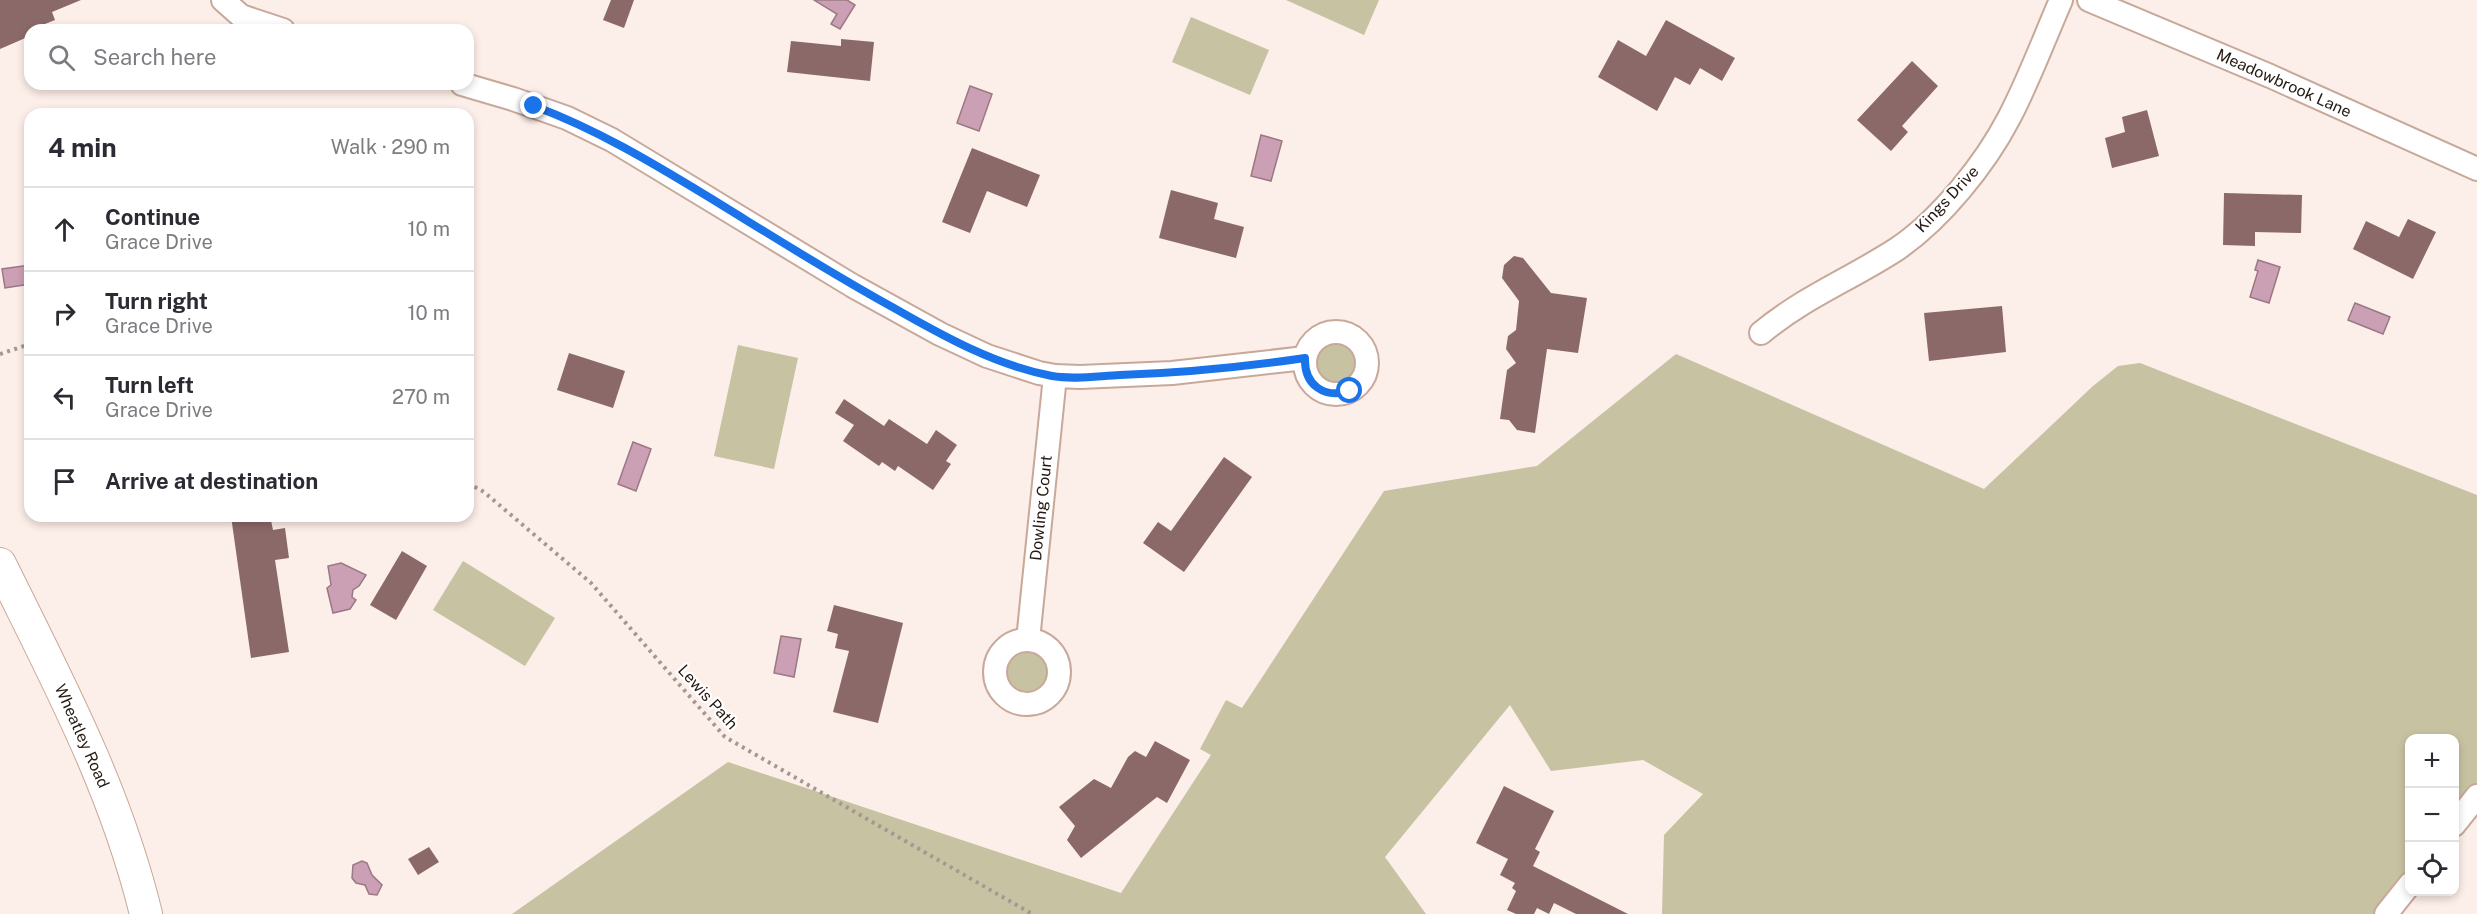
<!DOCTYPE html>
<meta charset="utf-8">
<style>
:root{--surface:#fff;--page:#f7f7f7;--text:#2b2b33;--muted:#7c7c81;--line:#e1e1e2}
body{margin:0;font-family:"Public Sans",sans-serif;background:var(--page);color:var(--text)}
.controls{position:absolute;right:18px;bottom:18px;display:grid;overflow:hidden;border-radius:12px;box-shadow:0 3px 9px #0003}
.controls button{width:54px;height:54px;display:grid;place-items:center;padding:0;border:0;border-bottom:2px solid var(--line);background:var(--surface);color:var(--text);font:30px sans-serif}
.stop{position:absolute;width:18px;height:18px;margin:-14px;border:4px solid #1a73e8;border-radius:50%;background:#fff}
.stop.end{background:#1a73e8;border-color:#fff;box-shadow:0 2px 6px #0008}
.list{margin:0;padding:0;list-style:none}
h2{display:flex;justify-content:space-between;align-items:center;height:78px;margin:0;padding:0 24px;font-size:26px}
h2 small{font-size:20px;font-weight:400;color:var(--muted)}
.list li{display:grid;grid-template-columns:39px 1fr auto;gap:18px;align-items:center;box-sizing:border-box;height:84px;padding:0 24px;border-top:2px solid var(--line)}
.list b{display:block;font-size:22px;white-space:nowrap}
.list p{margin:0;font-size:20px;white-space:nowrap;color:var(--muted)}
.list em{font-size:20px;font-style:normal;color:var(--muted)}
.icon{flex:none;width:33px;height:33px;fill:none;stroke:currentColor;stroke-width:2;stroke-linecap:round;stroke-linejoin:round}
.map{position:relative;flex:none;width:2477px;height:914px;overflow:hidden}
.search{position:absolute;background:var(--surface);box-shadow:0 3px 9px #0003;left:24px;top:24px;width:450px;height:66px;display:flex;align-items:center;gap:15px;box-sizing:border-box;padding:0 21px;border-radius:18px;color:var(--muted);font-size:22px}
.panel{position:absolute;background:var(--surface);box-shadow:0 3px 9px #0003;left:24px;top:108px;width:450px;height:414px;border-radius:18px}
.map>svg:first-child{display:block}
</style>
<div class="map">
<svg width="2477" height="914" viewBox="0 0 2477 914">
<rect width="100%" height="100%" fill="#fceee8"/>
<g fill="#c6c2a2">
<polygon points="1286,0 1379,0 1364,35"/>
<polygon points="1191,17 1269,50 1250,95 1172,62"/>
<circle cx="1337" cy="364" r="23"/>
<polygon points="738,345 798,358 774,469 714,456"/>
<polygon points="1676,354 1984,489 2093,386 2118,366 2140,363 2477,495 2477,796 2455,825 2454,738 2410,738 2409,884 2386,914 1662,914 1664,835 1703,794 1643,760 1551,771 1510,705 1385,857 1426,914 512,914 728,762 1121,893 1211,755 1200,749 1226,700 1242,708 1384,491 1537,466"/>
<polygon points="463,561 555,618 525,666 433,610"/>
<circle cx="1026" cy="672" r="26"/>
</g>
<g fill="#cca0b4" stroke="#9a7884" stroke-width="1.5">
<polygon points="814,0 847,0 855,5 840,29 831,24 837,14"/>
<polygon points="970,86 992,94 979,131 957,123"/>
<polygon points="1261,135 1282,141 1271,181 1251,176"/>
<polygon points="2258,260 2280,267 2269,303 2250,297 2258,271 2255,270"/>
<polygon points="30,265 30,284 5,288 2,269"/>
<polygon points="2355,303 2390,317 2383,334 2348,320"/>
<polygon points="633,442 651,449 636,491 618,484"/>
<polygon points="341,563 366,575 359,586 353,590 352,597 356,600 350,609 333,613 327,588 331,585 328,566"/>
<polygon points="781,636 801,639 794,677 774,673"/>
<polygon points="362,861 367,863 372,875 382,885 377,895 369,894 365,885 356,883 352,878 353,865"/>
</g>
<g fill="#8b6969">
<polygon points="0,0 81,0 52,12 55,20 30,30 30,36 0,49"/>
<polygon points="611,0 634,0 624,28 603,20"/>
<polygon points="1666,20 1735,58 1722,81 1700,68 1690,85 1675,77 1657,111 1598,77 1618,40 1646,56"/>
<polygon points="841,39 874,42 870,81 787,72 791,41 841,46"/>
<polygon points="1912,61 1938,86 1902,126 1908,132 1891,151 1857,120"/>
<polygon points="2147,110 2159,156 2112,168 2105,138 2125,132 2122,117"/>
<polygon points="972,148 1040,175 1027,207 987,191 970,233 942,222"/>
<polygon points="1171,190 1218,203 1214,219 1244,227 1236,258 1159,238"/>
<polygon points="2224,193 2302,195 2301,233 2255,232 2255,246 2223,245"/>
<polygon points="2408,219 2436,232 2413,279 2353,249 2366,221 2399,237"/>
<polygon points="1514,256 1523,258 1551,293 1587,298 1578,353 1547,349 1535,433 1517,430 1509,420 1500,419 1507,370 1516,363 1506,349 1508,336 1516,330 1519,301 1502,278 1504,265"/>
<polygon points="2002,306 2006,352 1929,361 1924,313"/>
<polygon points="569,353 625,371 613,408 557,390"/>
<polygon points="844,399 884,426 889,419 927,444 936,430 957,445 946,461 951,464 933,490 898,466 895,471 882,462 879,466 843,441 854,425 835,413"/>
<polygon points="1224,457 1252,477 1184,572 1143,543 1158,522 1171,531"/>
<polygon points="231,516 270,516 273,530 285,528 289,558 275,560 289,652 251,658"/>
<polygon points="402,551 427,566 396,620 370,605"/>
<polygon points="834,605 903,623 878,723 833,712 849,651 835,648 838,634 827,631"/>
<polygon points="1155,741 1190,760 1167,803 1157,797 1081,858 1067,840 1075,826 1059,807 1094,779 1111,788 1128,757 1135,751 1146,757"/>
<polygon points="1504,786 1554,811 1535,849 1540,852 1533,866 1628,914 1576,914 1554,903 1549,914 1537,908 1534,914 1516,914 1507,910 1516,891 1512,888 1515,883 1500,875 1508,859 1476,843"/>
<polygon points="429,847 439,862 418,875 408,859"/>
</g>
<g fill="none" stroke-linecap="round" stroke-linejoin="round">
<g stroke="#c8a899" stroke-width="26">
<g id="street">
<polyline points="223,0 241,16 283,30"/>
<polyline points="2089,0 2270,76 2477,169"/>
<polyline points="462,84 513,99 567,118 612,140 853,286 940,334 987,356 1039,373 1055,376 1080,377 1172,373 1305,358"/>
<circle cx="1336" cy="363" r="31"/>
<path d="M 1761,333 C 1804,297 1851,279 1897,249 C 1941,219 1985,164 2009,118 C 2029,80 2044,39 2061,0"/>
<circle cx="1027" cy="672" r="32"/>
<polyline points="1028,640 1055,376"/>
<polyline points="2454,825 2477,796"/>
<polyline points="2386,914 2410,884"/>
</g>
</g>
<g stroke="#c8a899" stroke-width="34">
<path id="secondary" d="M 0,564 C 57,680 115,787 146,914"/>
</g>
<g stroke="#a49791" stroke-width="4" stroke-dasharray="3 4.5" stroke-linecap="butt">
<polyline points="0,354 30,344"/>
<polyline points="468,483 484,492 591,583 725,737 1032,914"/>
</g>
<use href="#street" stroke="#fff" stroke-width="22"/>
<use href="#secondary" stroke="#fff" stroke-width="32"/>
</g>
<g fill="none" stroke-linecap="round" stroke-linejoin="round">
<path stroke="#1a73e8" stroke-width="8" d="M 534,106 C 596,129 651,162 707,196 C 769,234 830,273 894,308 C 943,336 995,365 1052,376 C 1074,380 1098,376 1120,375 C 1182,373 1244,367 1305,358 C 1304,385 1324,399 1350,391"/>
</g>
<g text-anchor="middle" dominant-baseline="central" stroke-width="4.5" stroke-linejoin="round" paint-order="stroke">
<g font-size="16" fill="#251913" stroke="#fff">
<text transform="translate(2284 83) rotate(24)">Meadowbrook Lane</text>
<text transform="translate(1947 199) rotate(-47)">Kings Drive</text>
<text transform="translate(1041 508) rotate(-84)">Dowling Court</text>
<text transform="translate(708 697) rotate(48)">Lewis Path</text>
<text transform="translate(82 736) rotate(66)">Wheatley Road</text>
</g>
</g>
</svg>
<div class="controls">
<button>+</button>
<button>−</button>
<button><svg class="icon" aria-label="locate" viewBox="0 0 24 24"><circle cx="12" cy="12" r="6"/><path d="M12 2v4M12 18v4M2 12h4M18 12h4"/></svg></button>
</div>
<div class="stop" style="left:1350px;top:391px"></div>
<div class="stop end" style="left:534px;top:106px"></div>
<div class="search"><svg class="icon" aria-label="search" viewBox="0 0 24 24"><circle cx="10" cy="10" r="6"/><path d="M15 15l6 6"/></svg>Search here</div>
<section class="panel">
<h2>4 min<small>Walk · 290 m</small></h2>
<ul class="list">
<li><svg class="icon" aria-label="ahead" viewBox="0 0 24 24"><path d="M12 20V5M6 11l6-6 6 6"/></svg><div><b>Continue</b><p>Grace Drive</p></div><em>10 m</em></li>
<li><svg class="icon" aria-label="right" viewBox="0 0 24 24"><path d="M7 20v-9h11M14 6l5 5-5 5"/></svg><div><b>Turn right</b><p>Grace Drive</p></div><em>10 m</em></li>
<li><svg class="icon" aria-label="left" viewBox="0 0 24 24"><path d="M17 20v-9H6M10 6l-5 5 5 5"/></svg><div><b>Turn left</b><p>Grace Drive</p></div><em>270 m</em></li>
<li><svg class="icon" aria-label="arrive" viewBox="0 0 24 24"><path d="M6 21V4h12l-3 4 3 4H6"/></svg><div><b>Arrive at destination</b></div></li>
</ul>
</section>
</div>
